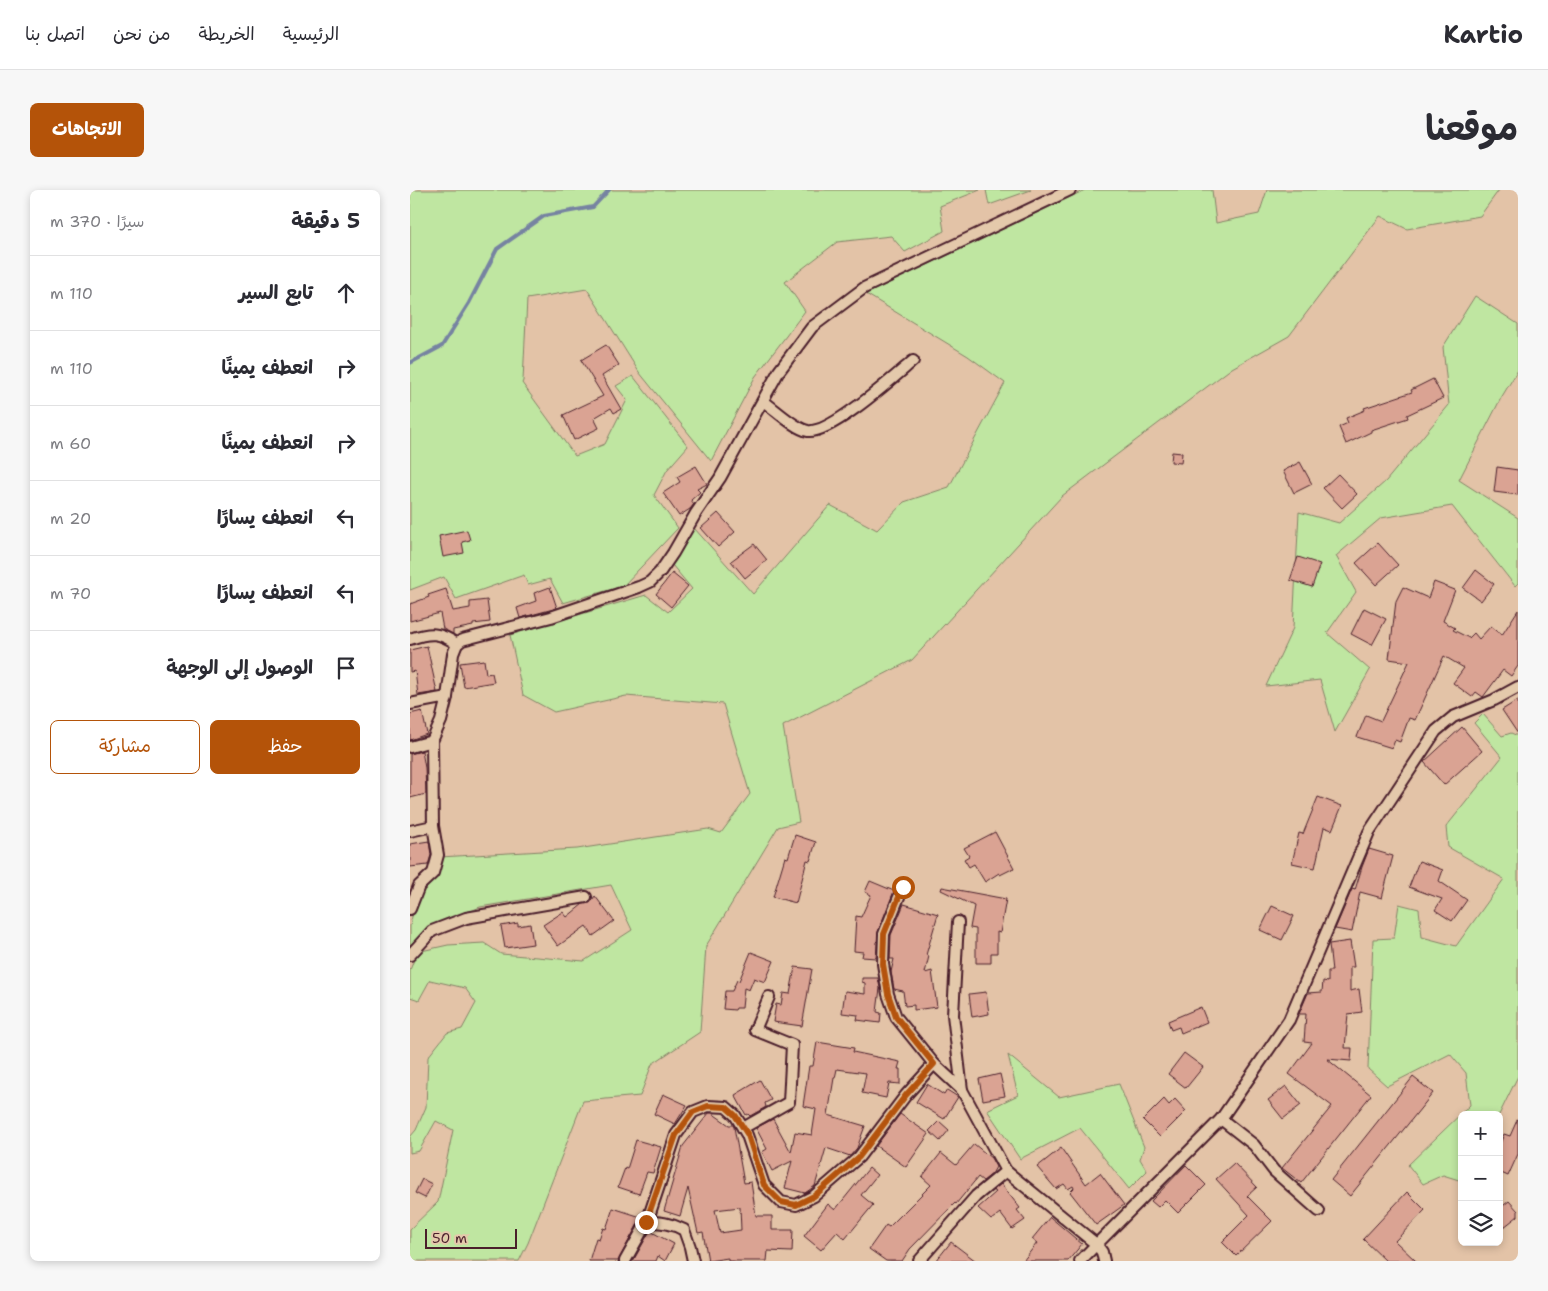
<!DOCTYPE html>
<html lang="ar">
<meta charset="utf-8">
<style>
:root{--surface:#fff;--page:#f7f7f7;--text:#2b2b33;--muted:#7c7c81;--line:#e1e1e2;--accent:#b45309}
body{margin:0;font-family:"Shantell Sans","Playpen Sans Arabic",sans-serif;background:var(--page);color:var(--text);direction:rtl}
.controls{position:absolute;right:15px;bottom:15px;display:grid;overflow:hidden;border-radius:8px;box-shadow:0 2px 8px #0003}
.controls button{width:45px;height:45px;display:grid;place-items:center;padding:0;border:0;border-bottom:1px solid var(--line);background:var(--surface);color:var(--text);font:25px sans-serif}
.scale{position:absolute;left:15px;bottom:12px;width:92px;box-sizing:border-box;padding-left:5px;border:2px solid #4a1f2b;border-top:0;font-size:14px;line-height:18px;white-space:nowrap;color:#4a1f2b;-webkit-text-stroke:4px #e4c9ab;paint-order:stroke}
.stop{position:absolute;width:15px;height:15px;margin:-11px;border:4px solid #b45309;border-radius:50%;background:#fff}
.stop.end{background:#b45309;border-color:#fff;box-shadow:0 1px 5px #0008}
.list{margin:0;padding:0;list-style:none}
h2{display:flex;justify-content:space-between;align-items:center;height:65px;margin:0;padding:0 20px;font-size:21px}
h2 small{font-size:16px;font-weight:400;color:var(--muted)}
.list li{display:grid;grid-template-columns:32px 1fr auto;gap:15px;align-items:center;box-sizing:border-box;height:75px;padding:0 20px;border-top:1px solid var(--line)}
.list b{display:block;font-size:19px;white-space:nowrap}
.list em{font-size:16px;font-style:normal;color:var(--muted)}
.actions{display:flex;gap:10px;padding:15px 20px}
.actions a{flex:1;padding:11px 0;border:1px solid var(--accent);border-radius:8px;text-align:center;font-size:18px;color:var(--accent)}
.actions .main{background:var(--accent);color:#fff}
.icon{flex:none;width:28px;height:28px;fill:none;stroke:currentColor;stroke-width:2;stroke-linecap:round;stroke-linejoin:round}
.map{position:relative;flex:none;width:1108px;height:1071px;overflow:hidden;direction:ltr;border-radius:8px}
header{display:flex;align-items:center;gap:30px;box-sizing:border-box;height:70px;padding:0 25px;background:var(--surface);border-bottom:1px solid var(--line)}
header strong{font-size:24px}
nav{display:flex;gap:28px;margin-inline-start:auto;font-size:18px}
.intro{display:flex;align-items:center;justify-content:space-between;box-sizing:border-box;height:120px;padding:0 30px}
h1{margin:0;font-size:35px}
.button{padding:12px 22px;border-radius:8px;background:var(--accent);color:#fff;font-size:18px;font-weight:700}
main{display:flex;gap:30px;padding:0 30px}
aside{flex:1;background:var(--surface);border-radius:8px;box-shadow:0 2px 8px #0003}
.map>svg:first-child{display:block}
</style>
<header>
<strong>Kartio</strong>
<nav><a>الرئيسية</a><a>الخريطة</a><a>من نحن</a><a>اتصل بنا</a></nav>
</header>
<div class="intro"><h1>موقعنا</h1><a class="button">الاتجاهات</a></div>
<main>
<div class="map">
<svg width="1108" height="1071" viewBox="0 0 1108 1071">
<rect width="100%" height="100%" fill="#e3c3a7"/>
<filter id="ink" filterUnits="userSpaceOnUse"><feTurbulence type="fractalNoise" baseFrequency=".02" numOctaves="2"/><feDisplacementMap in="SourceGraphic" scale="10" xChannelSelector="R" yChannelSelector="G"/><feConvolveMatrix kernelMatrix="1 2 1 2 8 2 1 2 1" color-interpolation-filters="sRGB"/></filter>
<g filter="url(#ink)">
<g fill="#bfe6a1" stroke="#848266">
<polygon points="0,0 570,0 530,16 534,41 495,62 481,46 427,52 375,92 395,121 345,187 301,271 229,182 177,99 117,109 113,191 112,193 165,266 195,254 217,210 206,196 223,186 278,256 257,280 244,305 268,338 213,396 153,413 140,389 118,395 114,385 46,409 34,387 0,400"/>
<polygon points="576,0 621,0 579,15"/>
<polygon points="675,0 802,0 806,33 849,24 857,0 1089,0 1070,26 997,39 970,26 879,146 822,178 652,306 502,470 373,536 389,632 368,637 296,756 290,842 242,874 230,906 173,911 118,1053 109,1071 0,1071 0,1039 28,1012 43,940 26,931 9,961 0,963 0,947 6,940 16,917 18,867 37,843 52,839 66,813 55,798 20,790 9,810 0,807 0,780 7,762 38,755 74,753 91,764 174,771 222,740 201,695 70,717 15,741 0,755 0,736 3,722 30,667 167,659 298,639 311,643 340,604 313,514 216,506 144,522 113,505 100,445 236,405 258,422 282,399 262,375 284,338 343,404 420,315 467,340 494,312 539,297 595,193 558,166 456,104"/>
<polygon points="1065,106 1108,134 1108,180 1091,208 1049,290 1108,328 1108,393 1105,396 1042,316 971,328 926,366 946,402 917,443 960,480 925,542 910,490 856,496 883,438 889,322 929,333 976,291 1039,215 1033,157"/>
<polygon points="1073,524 1092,546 1101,543 1108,546 1108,886 1089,925 1052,925 1052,991 1033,985 1013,994 998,975 1060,915 1056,883 1040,864 977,896 958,879 963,749 984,748 989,714 1009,719 1012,747 1046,756 1094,689 1038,657 1036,637 1092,567 1064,533"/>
<polygon points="598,865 649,907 709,894 734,957 730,969 737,981 719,999 670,938 610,969 577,920 608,905"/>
</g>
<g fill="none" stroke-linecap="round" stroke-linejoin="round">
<polyline stroke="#7683a1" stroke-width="4" points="0,173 32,156 59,113 87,59 134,26 183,17 199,0"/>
</g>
<g fill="#daa393" stroke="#4a1f2b" fill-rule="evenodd">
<polygon points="196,155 209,175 192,186 211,219 204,223 201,218 184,228 189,238 164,250 153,225 193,206 171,170"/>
<polygon points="1023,189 1033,208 997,225 998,228 961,240 961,242 936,254 929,237 938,233 936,228 955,220 954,218 1002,202 1001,200"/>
<polygon points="762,262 772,263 771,273 761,272"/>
<polygon points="890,272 902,294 884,303 873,281"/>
<polygon points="286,276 297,294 287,299 290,302 281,310 284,314 280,319 269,326 253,303 270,292 267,287"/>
<polygon points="1087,277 1108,280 1108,305 1084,302"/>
<polygon points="928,284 947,304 932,318 913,298"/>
<polygon points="308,323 325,342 308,357 291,338"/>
<polygon points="57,340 60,350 52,352 54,363 33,367 29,346"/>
<polygon points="968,353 988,375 966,395 946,373"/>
<polygon points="344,354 357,370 335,388 321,371"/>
<polygon points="888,367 910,374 902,397 880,390"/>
<polygon points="1066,380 1084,394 1071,411 1053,398"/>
<polygon points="262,383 278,396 261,417 246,404"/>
<polygon points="1024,392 1045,400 1033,431 1045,438 1043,440 1059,448 1064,443 1069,449 1081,436 1092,445 1108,420 1108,476 1101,486 1093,480 1073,507 1066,502 1062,507 1043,493 1054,478 1034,466 1005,530 999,528 990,552 985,550 982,558 947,547 956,525 971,531 999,472 979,469 986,411 993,397 1018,408"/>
<polygon points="140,397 147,418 110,428 107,418 126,411 124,403"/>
<polygon points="36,399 43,421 60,418 60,412 77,410 80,432 63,434 63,436 43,440 43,444 33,439 30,423 0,431 0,414 19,407 18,405"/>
<polygon points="954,418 976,429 962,455 941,444"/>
<polygon points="17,456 27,502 8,505 5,481 0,482 0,460"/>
<polygon points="74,470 76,484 82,483 84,492 54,497 50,473"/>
<polygon points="1108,510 1108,544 1092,520"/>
<polygon points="12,521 17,544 0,550 0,524"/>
<polygon points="1052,537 1072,561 1034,595 1014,572"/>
<polygon points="12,561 15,578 16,604 0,608 0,564"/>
<polygon points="908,607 932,616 922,640 914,637 905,678 882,673 889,643 893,644"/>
<polygon points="585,642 604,678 590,685 589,683 575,692 564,674 559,677 554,669 559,666 554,658"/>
<polygon points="385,645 406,652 400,671 397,670 386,713 363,707 375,667 378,668"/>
<polygon points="19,651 21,665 18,675 0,677 0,654"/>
<polygon points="959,659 983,666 972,708 950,702 942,742 925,739 942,699 945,700 952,677"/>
<polygon points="1009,671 1033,680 1029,691 1057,710 1042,731 1025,720 1032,709 999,697"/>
<polygon points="460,691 484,701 468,742 466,768 452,767 453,762 444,761 446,726 451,727 461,705 455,702"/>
<polygon points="532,697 596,709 590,743 587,742 587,763 581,763 581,773 566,773 566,739 560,738 564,716 531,700"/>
<polygon points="185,706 204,731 183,746 176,736 148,756 133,735 153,722 157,727 173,714 180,713"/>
<polygon points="494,714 528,724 516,765 519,766 515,783 522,781 527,817 504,820 504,815 495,816 493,801 484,799 481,782 484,769 480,769 481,745"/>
<polygon points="862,716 884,726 872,750 850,740"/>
<polygon points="108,733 108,736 120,734 123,754 95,758 91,736"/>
<polygon points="940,751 944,777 940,777 940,801 949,799 952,822 938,824 935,858 942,858 941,871 917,869 961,905 891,993 872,978 922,916 879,884 902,853 894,852 896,824 889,824 898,803 912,802 913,791 918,792 918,781 922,781 919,754"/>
<polygon points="341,762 364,771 355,792 344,788 339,800 334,798 332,818 326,818 325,820 313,819 315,801 322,801 327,790 329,791"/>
<polygon points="385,777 402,779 392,836 363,832 366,814 371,815 373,803 380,804"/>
<polygon points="452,788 468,788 470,798 467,822 471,823 470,833 447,830 448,825 432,823 435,801 455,804 455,793 452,792"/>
<polygon points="576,802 579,824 562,827 559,804"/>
<polygon points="791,817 797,832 771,843 769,837 761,840 758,831"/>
<polygon points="407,852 444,858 443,862 490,872 488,879 490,879 490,894 479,893 476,908 452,903 456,883 427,879 425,888 424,888 418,925 455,936 447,958 440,966 416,958 405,996 395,1003 375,998 382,971 362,981 352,962 357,959 346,938 363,929 381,962 385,942 402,945 406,919 393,916 399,876 403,876"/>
<polygon points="774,863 793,877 776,898 758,884"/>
<polygon points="590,884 595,906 573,910 569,889"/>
<polygon points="1003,887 1023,903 940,1006 921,990"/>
<polygon points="350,890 361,910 355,913 356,917 340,926 338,924 336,925 325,905"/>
<polygon points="517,894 534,905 537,900 548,907 534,929 506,912"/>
<polygon points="876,896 891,915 873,929 858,910"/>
<polygon points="253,904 277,915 265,934 244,924"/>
<polygon points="754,909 759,915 765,909 776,921 750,947 733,930"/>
<path d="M 299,923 L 302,923 L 319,935 L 323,935 L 324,937 L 334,993 L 341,992 L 346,1026 L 362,1026 L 362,1040 L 383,1040 L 382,1062 L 358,1061 L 357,1071 L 318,1071 L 318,1068 L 298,1071 L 293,1042 L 288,1043 L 278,998 L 270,1026 L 254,1021 L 273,956 ZM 330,1017 L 331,1040 L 310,1043 L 305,1020 Z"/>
<polygon points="490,924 519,944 496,977 466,956"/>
<polygon points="1108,928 1108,964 1098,986 1089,982 1089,956 1094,944 1100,946"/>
<polygon points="529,931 539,940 530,951 519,941"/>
<polygon points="226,950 251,957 243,983 237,982 229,1004 208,997 215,978 217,979"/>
<polygon points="564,954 581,968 586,977 582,984 573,991 568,987 546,1014 545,1013 500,1059 492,1071 476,1071 459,1059 476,1035 479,1037 521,995 512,987 531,963 546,975"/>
<polygon points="651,958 676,994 690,983 714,1015 686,1035 660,1002 664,998 663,996 658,999 654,994 646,999 627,977"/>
<polygon points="824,973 847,997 837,1006 862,1031 826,1066 812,1052 839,1025 806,989"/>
<polygon points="776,975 796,995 768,1023 755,1010 748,1017 741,1011"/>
<polygon points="459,978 467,985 451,1005 463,1015 435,1049 427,1042 411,1060 394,1046 418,1014 425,1020"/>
<polygon points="12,989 22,994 15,1008 5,1003"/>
<polygon points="591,994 610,1018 607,1020 615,1030 602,1039 590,1023 581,1030 568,1018 586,1002 583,1000"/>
<polygon points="997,1002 1015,1020 985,1051 1006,1071 976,1071 953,1049"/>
<polygon points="1099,1011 1108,1021 1108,1026 1089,1041 1089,1019"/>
<polygon points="203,1018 231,1027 230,1030 208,1071 179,1071 186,1048 189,1049 193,1038 196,1039"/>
<polygon points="640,1027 672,1054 658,1071 613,1071 627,1053 622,1049"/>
<polygon points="240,1041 264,1054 255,1071 248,1066 246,1071 223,1071"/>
<polygon points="541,1052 566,1071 526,1071"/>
</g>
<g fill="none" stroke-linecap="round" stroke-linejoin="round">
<g stroke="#4a1f2b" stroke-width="14">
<g id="street">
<path d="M 353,211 C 365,219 385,239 398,241 C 421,244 484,187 503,171"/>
<path d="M 0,449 C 21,442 29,442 47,454"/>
<polyline points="0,514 37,507"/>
<polyline points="0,557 22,551"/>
<polyline points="0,641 23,636"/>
<polyline points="493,697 474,744 473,774 478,804 486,827 524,874 552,900 596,981 686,1054 692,1062 694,1071"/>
<polyline points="0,719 9,696 23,683 28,665 23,636 22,551 31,531 37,507 43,464 47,454 52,450 141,427 229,397 240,392 250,382 263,363 286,323 310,288 369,181 402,137 454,98 660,0"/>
<polyline points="548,732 543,825 552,900"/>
<polyline points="0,765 22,741 56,728 176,707"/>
<polyline points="811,929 844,955 864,981 909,1021"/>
<polyline points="333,938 379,912 382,855 345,840 359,807"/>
<path d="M 237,1032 C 250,1032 261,1033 274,1040 L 280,1057 L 283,1071"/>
<polyline points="215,1071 237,1032 266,945 283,922 298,916 316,917 325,925 337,945 354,995 371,1012 386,1015 404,1006 449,967 496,905 524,874"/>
<polyline points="509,1071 566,1006 596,981"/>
<polyline points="670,1071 811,929 879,830 959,642 1026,541 1043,527 1084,510 1108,497"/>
</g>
</g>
<use href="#street" stroke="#e4c9ab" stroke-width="10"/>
</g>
</g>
<g fill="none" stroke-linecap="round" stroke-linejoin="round" filter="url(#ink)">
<polyline stroke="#b45309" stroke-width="6" points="236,1032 266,945 283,922 298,916 316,917 325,925 338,945 354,995 371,1012 386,1015 404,1006 449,967 496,905 524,874 486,827 478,804 473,774 474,744 493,697"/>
</g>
</svg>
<div class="controls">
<button>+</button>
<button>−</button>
<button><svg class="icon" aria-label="layers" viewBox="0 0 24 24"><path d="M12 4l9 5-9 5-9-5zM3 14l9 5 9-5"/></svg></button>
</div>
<div class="scale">50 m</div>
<div class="stop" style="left:493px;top:697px"></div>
<div class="stop end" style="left:236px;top:1032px"></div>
</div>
<aside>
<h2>5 دقيقة<small>سيرًا · 370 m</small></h2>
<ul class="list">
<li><svg class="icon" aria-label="ahead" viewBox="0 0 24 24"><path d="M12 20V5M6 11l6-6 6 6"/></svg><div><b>تابع السير</b></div><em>110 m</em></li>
<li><svg class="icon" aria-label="right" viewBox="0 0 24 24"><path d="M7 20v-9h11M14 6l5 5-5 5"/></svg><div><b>انعطف يمينًا</b></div><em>110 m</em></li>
<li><svg class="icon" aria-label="right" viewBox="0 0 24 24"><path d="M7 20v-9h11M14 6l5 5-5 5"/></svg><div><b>انعطف يمينًا</b></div><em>60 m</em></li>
<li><svg class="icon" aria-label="left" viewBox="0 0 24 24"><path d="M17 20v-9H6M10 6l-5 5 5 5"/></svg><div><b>انعطف يسارًا</b></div><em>20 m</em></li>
<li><svg class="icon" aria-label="left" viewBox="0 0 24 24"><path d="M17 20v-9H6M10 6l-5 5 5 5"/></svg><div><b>انعطف يسارًا</b></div><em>70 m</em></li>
<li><svg class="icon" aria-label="arrive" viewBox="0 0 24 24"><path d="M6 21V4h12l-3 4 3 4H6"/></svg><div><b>الوصول إلى الوجهة</b></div></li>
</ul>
<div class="actions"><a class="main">حفظ</a><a>مشاركة</a></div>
</aside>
</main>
